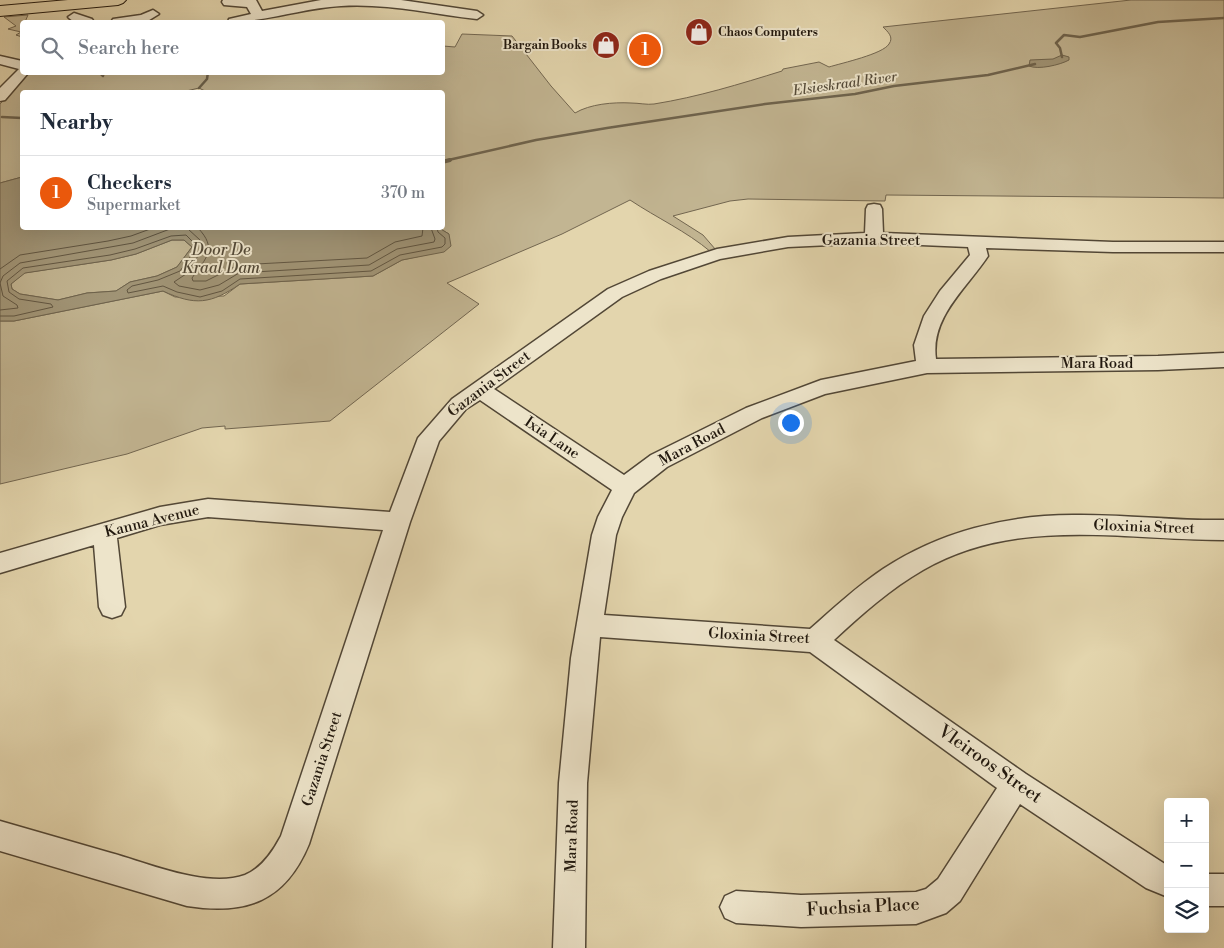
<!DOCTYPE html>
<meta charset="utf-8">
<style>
:root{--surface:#fff;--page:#f2f2f3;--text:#1f2937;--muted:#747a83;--line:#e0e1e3;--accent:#ea580c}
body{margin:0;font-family:"Libre Bodoni",serif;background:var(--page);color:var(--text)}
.controls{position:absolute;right:15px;bottom:15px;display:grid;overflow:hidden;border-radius:5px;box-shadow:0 5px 20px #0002}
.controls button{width:45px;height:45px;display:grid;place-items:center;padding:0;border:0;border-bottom:1px solid var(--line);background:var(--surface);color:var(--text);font:25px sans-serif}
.you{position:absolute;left:790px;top:422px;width:18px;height:18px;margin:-12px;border:4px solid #fff;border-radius:50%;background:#1a73e8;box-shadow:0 0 0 8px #1a73e833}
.badge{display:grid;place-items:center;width:32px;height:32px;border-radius:50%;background:var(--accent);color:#fff;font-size:16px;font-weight:700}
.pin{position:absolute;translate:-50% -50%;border:2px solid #fff;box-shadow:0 1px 5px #0006}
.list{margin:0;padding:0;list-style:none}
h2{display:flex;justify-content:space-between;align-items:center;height:65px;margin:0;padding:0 20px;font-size:21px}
h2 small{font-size:16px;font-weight:400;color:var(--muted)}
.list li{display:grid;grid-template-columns:32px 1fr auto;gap:15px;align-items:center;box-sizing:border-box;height:75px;padding:0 20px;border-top:1px solid var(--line)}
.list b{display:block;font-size:19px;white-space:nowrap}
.list p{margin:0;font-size:16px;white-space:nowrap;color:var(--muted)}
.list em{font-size:16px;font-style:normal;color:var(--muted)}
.icon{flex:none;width:28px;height:28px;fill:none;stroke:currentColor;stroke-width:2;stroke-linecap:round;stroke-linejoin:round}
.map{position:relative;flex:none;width:1224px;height:948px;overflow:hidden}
.search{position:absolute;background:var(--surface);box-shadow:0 5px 20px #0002;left:20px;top:20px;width:425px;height:55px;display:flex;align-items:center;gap:12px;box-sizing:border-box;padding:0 18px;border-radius:5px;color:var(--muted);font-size:19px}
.panel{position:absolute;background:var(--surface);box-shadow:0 5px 20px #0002;left:20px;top:90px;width:425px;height:140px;border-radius:5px}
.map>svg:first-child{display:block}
</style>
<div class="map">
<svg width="1224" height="948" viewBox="0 0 1224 948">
<rect width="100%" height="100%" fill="#e3d5ad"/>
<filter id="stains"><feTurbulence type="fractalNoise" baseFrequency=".004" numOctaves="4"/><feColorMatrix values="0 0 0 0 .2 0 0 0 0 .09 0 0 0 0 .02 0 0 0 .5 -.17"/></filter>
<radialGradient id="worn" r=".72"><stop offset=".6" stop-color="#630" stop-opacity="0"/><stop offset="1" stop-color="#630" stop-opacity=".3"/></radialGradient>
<g fill="#c2b592" stroke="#726650">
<path d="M 1131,0 L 1224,0 L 1224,198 L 886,195 L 885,201 L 748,199 L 730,201 L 673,216 L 703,235 L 716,250 L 711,252 C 686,231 657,218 630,200 L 562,234 L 447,283 L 479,304 L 330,421 L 225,429 L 225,426 L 202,428 L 127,454 L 0,484 L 0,321 L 14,321 L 163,291 L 175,297 L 224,296 L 240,284 L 373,276 L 402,260 L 430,254 L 449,234 L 439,228 L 442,228 L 442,92 L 207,92 L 199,88 L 182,92 L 22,92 L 22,177 L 0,183 L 0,104 L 29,73 L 442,72 L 443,46 L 455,47 L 462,34 L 512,36 L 551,86 L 575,113 C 590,104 613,102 631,103 C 639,103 647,105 654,104 C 698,97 740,84 782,71 L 783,69 L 819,62 L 829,67 C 842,63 883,54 889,44 C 894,37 888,32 883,27 Z"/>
<polygon points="28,15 25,22 22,22 22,37 16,35 21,32 8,29 16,26 4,17"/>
<polygon points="172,240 184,240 192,247 177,267 157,276 130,282 116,291 87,293 58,300 20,294 12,289 11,284 24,273 111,260 136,254"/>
</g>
<g fill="#a19577" stroke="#6e634d" fill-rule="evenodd">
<path d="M 1062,55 L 1069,57 L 1069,60 C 1060,65 1038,70 1029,66 L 1030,60 L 1053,59 Z"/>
<path d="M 22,177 L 22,228 L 439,228 L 449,234 L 451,246 L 444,252 L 402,260 L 373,276 L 240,284 C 211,304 195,306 163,291 L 14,321 L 0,321 L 0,183 ZM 172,240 L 184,240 L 192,247 L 177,267 L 157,276 L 130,282 L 116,291 L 87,293 L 58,300 L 20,294 L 12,289 L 11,284 L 25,273 L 111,260 L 136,254 Z"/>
</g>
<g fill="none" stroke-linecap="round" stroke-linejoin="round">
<g stroke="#615642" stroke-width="1">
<path d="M 198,228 C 218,249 206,258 192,278 L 193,281 L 206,281 L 238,265 L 367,258 L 395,242 L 422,236 L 423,228"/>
<polyline points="0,269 20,255 108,241 131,236 153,228"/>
<polyline points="0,310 18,308 17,305 3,296 0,283 3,276 20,263 133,243 170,229 188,229 200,240 202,250 186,274 174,282 179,286 200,290 219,285 239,273 369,265 397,249 434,242 435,239 431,228"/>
<polyline points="0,316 14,316 53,307 51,304 19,299 9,292 7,281 23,268 110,255 135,249 171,236 186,235 196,245 195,250 180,271 158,280 132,286 127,290 128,293 163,286 177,292 200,297 222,291 240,279 371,271 400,255 442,247 445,244 445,238 438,232 437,228"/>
</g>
<g stroke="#6e634d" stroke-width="2.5">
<polyline points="1062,57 1060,48 1056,43 1064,35 1080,37 1158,22 1224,18"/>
<polyline points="99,72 103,76 104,72"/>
<polyline points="199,88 207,79 208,72"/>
<polyline points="2,117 22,118"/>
<polyline points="444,161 536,140 607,128 765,104 855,94 894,86 988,75 1035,64"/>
</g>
<polyline stroke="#6e634d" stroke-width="4" points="442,162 450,160"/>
<g stroke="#524736" stroke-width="3">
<g id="minor">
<path d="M 223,0 L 256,0 L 262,11 L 321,0 L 401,0 L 477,11 L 483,15 L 477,19 C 431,14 387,3 341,6 C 303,8 266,22 228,22 L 229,19 L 251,14 L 247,7 L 224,5 L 222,2 Z"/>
<polygon points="153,10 159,14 146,22 111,22 113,19 141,15"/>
<path d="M 74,13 L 92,19 L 94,22 C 85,23 74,24 68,17 Z"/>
<polygon points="0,56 22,61 22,72 29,72 5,100 0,101 0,88 19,69 0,64"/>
<path d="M 874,204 L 880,205 L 882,209 L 883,233 L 1113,242 L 1224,242 L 1224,252 L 1113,252 L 986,248 L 988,256 C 967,288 930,317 936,359 L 1158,356 L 1224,353 L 1224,367 L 1158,370 L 927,373 L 825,394 L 762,418 L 667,467 L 634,493 L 622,517 L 616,535 L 604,615 L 810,629 C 834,608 856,587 883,569 C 939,532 1006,515 1073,515 C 1123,514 1174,521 1224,520 L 1224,540 C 1122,540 1017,516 923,570 C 890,589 862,614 834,640 L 1026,774 L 1168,866 L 1168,897 L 1146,888 L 1020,804 L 960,901 L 946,913 L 916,924 L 801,927 L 736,923 L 725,918 L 720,907 L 725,896 L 736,891 L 801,895 L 916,892 L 926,889 L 938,879 L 997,788 L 810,652 L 600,637 L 587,783 L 585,948 L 553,948 L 559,783 L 571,658 L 592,535 L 598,517 L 612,490 L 480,400 L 466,409 L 439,441 L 410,522 L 309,844 C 285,902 246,915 187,906 L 0,851 L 0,821 C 37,832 74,842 111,853 C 148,863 207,889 245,875 C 262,868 273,851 281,836 L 383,530 L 208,517 L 160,525 L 117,538 L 125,607 L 121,615 L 112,618 L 103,615 L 99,607 L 94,545 L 0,573 L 0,553 L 160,507 L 208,499 L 390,512 L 418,438 L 452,399 L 608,289 L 649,271 L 717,249 L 788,237 L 865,233 L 866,209 L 868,205 ZM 874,243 L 968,247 L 970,255 L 940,291 L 924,316 L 914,345 L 916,361 L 821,380 L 746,408 L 651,455 L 624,475 L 494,389 L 622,297 L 661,279 L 720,259 L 788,247 Z"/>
<rect x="1205" y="874" width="19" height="32"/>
</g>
</g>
<g stroke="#21180e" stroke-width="2">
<polygon id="major" points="68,0 126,0 123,3 118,5 0,16 0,6"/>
</g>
<use href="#minor" fill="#ede4ca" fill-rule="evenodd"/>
<use href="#major" fill="#e3d5ad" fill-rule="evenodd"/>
</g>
<defs>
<g id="shop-disc" transform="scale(1.4375)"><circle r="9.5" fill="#8f2418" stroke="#ede4ca"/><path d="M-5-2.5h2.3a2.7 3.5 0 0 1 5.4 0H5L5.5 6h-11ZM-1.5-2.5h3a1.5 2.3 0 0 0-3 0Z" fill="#fff"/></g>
</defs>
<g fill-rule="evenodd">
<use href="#shop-disc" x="699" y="32"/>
<use href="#shop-disc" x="606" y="45"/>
</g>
<g text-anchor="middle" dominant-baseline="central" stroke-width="4" stroke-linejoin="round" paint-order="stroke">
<g font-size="12" font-weight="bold" fill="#21180e" stroke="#ede4ca" text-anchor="start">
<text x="718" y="32">Chaos Computers</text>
<text x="587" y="45" text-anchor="end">Bargain Books</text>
</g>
<g font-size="14" font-style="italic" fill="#544a38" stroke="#ede4ca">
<text transform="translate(845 84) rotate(-8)">Elsieskraal River</text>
</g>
<g font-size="15" fill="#21180e" stroke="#ede4ca">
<text x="871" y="240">Gazania Street</text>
<text x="1097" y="363">Mara Road</text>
<text transform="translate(489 384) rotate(-37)">Gazania Street</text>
<text transform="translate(552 438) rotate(34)">Ixia Lane</text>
<text transform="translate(692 445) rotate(-28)">Mara Road</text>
<text transform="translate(152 521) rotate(-14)">Kanna Avenue</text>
<text transform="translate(1144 527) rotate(2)">Gloxinia Street</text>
<text transform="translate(759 636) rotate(3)">Gloxinia Street</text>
<text transform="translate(322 759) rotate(-72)">Gazania Street</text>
<text transform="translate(572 836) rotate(-88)">Mara Road</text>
</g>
<g font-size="16" font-style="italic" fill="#544a38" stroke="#ede4ca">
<text x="221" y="250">Door De<tspan x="221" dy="18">Kraal Dam</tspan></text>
</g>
<g font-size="18" fill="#21180e" stroke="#ede4ca">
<text transform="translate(990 764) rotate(35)">Vleiroos Street</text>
<text transform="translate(863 907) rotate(-3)">Fuchsia Place</text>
</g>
</g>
<rect width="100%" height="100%" filter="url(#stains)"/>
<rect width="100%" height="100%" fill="url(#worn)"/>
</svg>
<div class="controls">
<button>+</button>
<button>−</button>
<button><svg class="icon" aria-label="layers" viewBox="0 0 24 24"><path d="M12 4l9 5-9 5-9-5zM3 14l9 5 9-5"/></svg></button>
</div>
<div class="you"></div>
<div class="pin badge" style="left:645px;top:50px">1</div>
<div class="search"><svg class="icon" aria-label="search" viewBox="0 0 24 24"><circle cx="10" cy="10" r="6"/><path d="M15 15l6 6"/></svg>Search here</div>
<section class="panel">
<h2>Nearby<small></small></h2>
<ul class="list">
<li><span class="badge">1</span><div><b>Checkers</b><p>Supermarket</p></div><em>370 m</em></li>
</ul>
</section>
</div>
